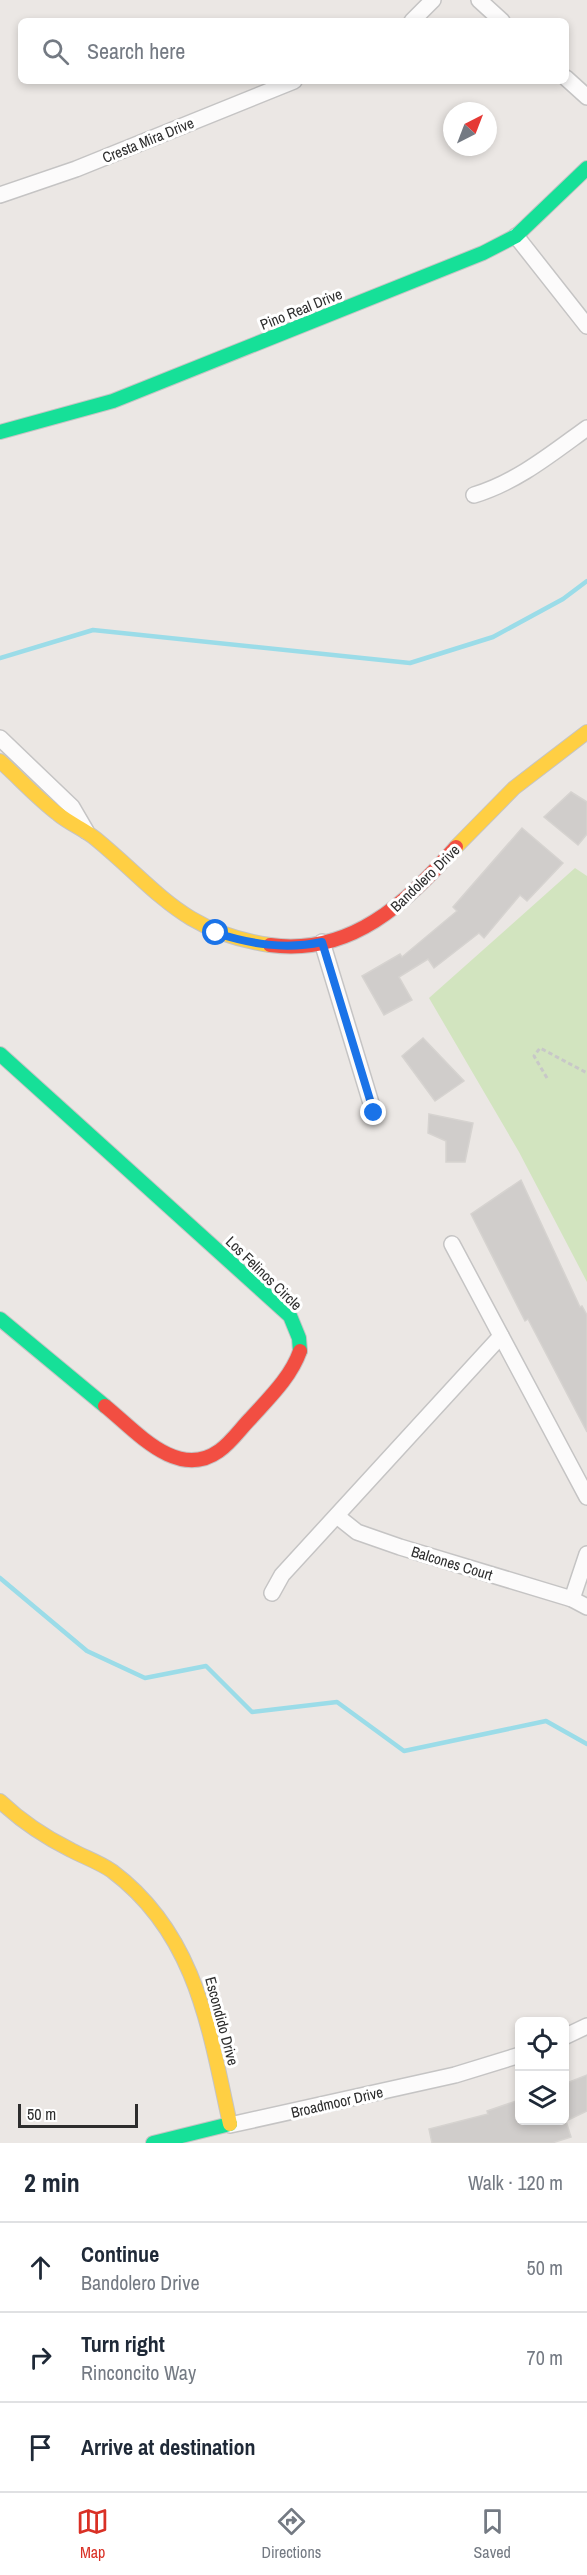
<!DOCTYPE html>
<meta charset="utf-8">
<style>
:root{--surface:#fff;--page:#f2f2f3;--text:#1f2937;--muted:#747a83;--line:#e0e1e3;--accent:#d93025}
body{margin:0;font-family:"Archivo Narrow",sans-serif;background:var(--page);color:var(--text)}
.controls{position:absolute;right:18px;bottom:18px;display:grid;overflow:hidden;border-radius:9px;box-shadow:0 3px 9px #0003}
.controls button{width:54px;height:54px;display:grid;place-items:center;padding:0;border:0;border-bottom:2px solid var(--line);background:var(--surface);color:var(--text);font:30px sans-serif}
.compass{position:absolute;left:443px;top:102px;width:54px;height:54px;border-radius:50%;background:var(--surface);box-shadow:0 3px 9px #0003;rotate:42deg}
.scale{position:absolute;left:18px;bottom:15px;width:120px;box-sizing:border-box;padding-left:6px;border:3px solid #2d2d2d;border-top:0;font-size:16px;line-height:21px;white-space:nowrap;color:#2d2d2d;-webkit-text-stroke:4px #fff;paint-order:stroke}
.stop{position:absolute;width:18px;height:18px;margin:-14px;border:4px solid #1a73e8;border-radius:50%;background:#fff}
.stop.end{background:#1a73e8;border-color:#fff;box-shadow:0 2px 6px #0008}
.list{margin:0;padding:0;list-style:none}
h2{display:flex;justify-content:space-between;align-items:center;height:78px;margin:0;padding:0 24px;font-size:26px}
h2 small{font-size:20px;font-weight:400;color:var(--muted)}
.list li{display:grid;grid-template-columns:39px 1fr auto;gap:18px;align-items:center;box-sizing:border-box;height:90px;padding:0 24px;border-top:2px solid var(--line)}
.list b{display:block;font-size:22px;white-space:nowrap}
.list p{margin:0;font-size:20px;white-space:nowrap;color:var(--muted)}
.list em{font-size:20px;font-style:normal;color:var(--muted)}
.icon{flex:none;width:33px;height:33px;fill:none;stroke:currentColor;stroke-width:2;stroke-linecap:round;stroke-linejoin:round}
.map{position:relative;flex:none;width:587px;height:2143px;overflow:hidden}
.search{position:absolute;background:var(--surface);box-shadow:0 3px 9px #0003;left:18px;right:18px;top:18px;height:66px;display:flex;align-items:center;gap:15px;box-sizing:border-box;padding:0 21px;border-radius:9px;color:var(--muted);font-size:22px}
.sheet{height:348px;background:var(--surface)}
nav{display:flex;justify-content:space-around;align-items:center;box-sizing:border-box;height:84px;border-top:2px solid var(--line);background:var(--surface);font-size:16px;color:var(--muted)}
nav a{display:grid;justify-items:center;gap:3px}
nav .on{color:var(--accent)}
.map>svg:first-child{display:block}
</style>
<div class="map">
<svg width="587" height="2143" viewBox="0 0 587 2143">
<rect width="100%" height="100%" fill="#ebe7e4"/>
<polygon fill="#d2e4bf" points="575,868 587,876 587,1282 519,1152 429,998"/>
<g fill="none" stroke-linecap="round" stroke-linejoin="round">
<g stroke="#9bdce8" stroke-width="4.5">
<polyline points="0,658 93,630 410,663 493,637 563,599 587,581"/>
<polyline points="0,1578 87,1651 145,1678 206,1666 252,1712 337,1702 404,1751 546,1721 587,1744"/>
</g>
</g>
<g fill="#d0cdcb" stroke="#d6d3d0" stroke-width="1.5">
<polygon points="571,792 587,802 587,834 578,845 544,817"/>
<polygon points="522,828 563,863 527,901 520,895 484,938 479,933 434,968 428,959 399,977 412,1000 384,1015 362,976 400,954 402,957 457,911 453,907"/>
<polygon points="423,1038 464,1081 435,1101 402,1056"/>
<polygon points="429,1114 473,1123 465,1162 446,1162 446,1141 428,1133"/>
<polygon points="521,1180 580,1307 582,1306 587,1315 587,1432 528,1319 525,1321 471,1214"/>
<polygon points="587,2075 587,2111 566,2121 571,2137 552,2143 432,2143 429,2129 488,2114 487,2111 519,2100 519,2121 564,2121 564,2084"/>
</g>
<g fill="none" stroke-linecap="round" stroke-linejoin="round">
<g stroke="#c5c4c4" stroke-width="18">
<g id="street">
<polyline points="479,0 502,21"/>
<polyline points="412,21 433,0"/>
<polyline points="566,78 587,97"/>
<polyline points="0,195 76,169 294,81"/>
<polyline points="516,236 587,326"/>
<path d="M 474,495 C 517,482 551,454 587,428"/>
<polyline points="0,738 72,807 86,831"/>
<polyline points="322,942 374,1113"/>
<polyline points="452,1244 587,1497"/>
<polyline points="337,1516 357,1532 400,1547 572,1599 587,1607"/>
<polyline points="272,1593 282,1575 501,1336"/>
<polyline points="572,1599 587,1554"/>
<polyline points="564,2037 587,2026"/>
<polyline points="230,2125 455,2075 520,2055"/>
</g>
</g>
<g stroke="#c5c4c4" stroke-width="16">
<g id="fast">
<polyline points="0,432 113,401 483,253 516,236 587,168"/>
<polyline points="0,1054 290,1316 299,1338 300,1351"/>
<polyline points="0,1319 105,1406"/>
<polyline points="153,2143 230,2124"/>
</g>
</g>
<g stroke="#c5c4c4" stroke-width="16">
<g id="slow">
<path d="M 0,761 C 19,778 37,798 58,814 C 70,824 84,829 96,839 C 159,891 182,932 270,945"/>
<polyline points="456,847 514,788 587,732"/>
<path d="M 0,1801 C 21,1821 45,1837 71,1850 C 84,1857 99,1862 112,1871 C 196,1934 209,2028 230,2124"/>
</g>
</g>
<g stroke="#c5c4c4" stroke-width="16">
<g id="jam">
<path d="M 270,945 C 351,956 406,903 456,847"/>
<path d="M 105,1406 C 135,1430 177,1481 219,1451 C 231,1443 241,1428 251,1418 C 269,1398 291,1377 300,1351"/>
</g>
</g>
<polyline stroke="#c8c8c8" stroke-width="3" stroke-dasharray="4.5 3" stroke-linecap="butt" points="547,1078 534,1056 540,1048 587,1073"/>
<use href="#street" stroke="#fcfbfb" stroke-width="15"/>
<use href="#fast" stroke="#16e098" stroke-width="14"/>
<use href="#slow" stroke="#ffcf43" stroke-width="14"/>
<use href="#jam" stroke="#f24e42" stroke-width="14"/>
</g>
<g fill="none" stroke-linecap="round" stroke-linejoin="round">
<path stroke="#1a73e8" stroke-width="8" d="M 216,933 C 251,944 285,950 322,942 L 374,1113"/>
</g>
<g text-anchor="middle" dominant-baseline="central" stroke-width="6" stroke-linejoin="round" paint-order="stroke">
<g font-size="15" fill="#2d2d2d" stroke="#fff">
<text transform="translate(148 140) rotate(-22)">Cresta Mira Drive</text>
<text transform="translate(301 309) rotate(-22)">Pino Real Drive</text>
<text transform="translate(425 878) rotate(-44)">Bandolero Drive</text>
<text transform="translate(264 1273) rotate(44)">Los Felinos Circle</text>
<text transform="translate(452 1563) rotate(17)">Balcones Court</text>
<text transform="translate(222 2021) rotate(75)">Escondido Drive</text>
<text transform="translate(337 2102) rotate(-13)">Broadmoor Drive</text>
</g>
</g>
</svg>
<div class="controls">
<button><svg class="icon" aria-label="locate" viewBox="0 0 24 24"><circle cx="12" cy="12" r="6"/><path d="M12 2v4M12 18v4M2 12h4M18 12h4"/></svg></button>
<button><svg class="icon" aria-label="layers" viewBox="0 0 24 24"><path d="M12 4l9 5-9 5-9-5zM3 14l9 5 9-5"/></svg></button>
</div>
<svg class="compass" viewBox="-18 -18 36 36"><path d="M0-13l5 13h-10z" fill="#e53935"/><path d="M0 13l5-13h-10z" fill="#747a83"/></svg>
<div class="scale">50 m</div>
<div class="stop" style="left:216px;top:933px"></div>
<div class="stop end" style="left:374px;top:1113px"></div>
<div class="search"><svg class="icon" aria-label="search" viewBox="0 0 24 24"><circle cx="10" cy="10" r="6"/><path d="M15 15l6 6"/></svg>Search here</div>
</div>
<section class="sheet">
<h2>2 min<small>Walk · 120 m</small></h2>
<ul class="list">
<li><svg class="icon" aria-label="ahead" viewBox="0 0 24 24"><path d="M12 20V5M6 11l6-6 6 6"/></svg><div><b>Continue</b><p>Bandolero Drive</p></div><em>50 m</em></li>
<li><svg class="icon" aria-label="right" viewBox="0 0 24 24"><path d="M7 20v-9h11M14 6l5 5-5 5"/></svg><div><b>Turn right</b><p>Rinconcito Way</p></div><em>70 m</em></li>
<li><svg class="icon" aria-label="arrive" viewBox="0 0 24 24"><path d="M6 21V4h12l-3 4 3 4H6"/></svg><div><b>Arrive at destination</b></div></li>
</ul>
</section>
<nav>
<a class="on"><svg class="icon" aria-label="map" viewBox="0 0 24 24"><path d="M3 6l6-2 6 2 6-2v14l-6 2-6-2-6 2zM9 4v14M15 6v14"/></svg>Map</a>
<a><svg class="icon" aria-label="directions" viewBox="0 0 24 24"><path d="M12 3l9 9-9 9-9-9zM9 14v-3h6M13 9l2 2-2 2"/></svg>Directions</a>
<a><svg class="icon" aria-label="saved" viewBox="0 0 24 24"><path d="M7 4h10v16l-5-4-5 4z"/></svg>Saved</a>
</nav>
